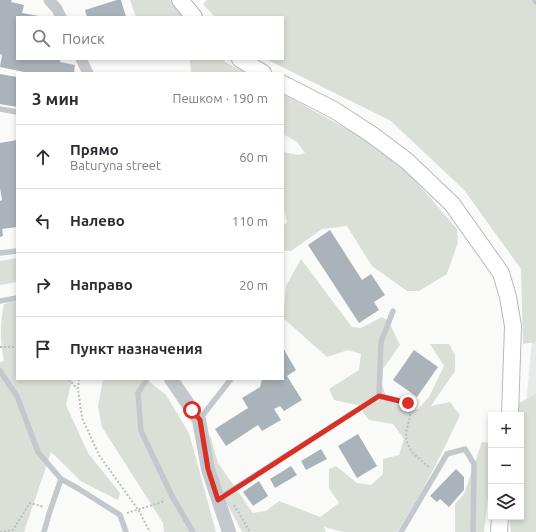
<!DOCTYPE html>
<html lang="ru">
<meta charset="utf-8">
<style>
:root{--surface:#fff;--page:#f2f2f3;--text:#2b2b33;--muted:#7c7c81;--line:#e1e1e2}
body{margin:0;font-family:Ubuntu,sans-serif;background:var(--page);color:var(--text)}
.controls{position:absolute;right:12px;bottom:12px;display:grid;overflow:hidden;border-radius:0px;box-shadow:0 2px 6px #0003}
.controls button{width:36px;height:36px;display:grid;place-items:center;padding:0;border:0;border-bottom:1px solid var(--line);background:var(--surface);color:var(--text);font:20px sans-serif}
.stop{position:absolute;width:12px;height:12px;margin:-9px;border:3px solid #d93025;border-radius:50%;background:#fff}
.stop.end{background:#d93025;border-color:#fff;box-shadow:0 1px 4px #0008}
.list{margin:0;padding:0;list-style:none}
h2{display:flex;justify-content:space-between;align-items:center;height:52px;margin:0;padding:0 16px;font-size:17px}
h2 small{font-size:13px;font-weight:400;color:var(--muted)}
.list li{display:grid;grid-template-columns:26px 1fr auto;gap:12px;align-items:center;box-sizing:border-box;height:64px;padding:0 16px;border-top:1px solid var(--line)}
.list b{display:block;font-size:15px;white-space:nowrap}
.list p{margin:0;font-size:13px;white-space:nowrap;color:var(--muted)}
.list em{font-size:13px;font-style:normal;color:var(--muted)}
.icon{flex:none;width:22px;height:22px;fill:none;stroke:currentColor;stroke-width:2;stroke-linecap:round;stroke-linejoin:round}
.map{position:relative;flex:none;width:536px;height:532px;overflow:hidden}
.search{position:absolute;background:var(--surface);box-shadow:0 2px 6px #0003;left:16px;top:16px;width:268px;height:44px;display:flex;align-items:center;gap:10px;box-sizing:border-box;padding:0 14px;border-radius:0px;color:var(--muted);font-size:15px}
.panel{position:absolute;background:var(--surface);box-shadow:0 2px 6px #0003;left:16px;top:72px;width:268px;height:308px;border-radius:0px}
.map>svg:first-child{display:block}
</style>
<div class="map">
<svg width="536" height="532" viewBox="0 0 536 532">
<rect width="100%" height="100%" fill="#fafaf8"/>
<polygon fill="#e8e9e9" points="536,296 536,522 521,517 521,459"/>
<g fill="#dadfd7">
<polygon points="130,0 170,0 185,17 136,17"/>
<polygon points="207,0 536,0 536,342 523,344 521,269 464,190 391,121 266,59 283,59 283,17 215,17 203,4"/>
<polygon points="190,59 223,59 225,62 246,73 191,73"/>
<polygon points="283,94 358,135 401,164 457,229 458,242 447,274 419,291 407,291 372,266 347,226 322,229 291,251 283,250 283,227 287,222 283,203 283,152 298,155 305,153 297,142 283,134"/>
<polygon points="17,258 17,282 0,285 0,261"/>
<path d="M 301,259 L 352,327 L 361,328 L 382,317 L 389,322 L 400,345 L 383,369 L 382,385 L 386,396 L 407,411 L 418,409 L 429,397 L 444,366 L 430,344 L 449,344 L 455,355 L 455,371 L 431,406 L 450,402 L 460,415 C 441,456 421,495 397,532 L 343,532 L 324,527 L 326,532 L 242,532 L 223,496 L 207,446 L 210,435 L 218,463 L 253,513 L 266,511 L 279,501 L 320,517 L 339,503 L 329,488 L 329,469 L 336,466 L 357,483 L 371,485 L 383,474 L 383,459 L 399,455 L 404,439 L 393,424 L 369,420 L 358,405 L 334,400 L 329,389 L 359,370 L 361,354 L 348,350 L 327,357 L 283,318 L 286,286 Z"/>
<path d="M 17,301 L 17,379 L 72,379 L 66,405 L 88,453 L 120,493 L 118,500 L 82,482 L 51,452 L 24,532 L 0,532 L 0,362 L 4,361 C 0,344 0,321 4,304 Z"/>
<polygon points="103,379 146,379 166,395 189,433 216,532 164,532 163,523 102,427 98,407"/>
<polygon points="536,394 536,532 511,532 509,517 521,517 521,415 518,415 519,403"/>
<polygon points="482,442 491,443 491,472 484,532 455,532 455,504 464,494"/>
</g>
<g fill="#aab3b9">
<polygon points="0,0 12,0 11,2 24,5 22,13 39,16 17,17 17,59 60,59 60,62 75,65 74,73 29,73 0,67 2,55 0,54"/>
<polygon points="117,0 121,0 126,17 87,17 85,10"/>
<polygon points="0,74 17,77 17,107 0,104"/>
<polygon points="17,140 17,227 2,229 3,236 0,237 0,201 2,200 0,188 0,143"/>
<polygon points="330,230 362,280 371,274 385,295 374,302 379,310 359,323 308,245"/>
<polygon points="283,348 296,370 287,376 302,400 284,411 280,406 274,409 281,420 262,431 258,425 226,446 215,429 248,408 242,398 260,387 262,379 283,379"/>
<polygon points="414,350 438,367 417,397 393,380"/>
<polygon points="358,434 377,466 357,478 338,446"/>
<polygon points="321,449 327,459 306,470 301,461"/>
<polygon points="291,466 297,475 275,488 270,479"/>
<polygon points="456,469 464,477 464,490 449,507 440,499 437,502 430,496"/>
<polygon points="259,481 268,496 253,506 243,492"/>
</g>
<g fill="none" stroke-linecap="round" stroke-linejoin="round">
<g stroke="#b3babf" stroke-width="18">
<g id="secondary">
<polyline points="180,0 194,17"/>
<polyline points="240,59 263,73"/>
<polyline points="283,84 334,110 371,134 407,161 452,204 501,273 508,297 513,326 510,415"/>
<polyline points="499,532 500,517"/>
</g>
</g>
<g stroke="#bbbfc2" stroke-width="2" stroke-dasharray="2 2" stroke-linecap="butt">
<polyline points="0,347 17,347"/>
<polyline points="69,379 77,389"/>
<polyline points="79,379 78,389 82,418 99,455 139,511 150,532"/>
<path d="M 410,410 C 411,417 408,423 407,429 C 402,447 417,457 429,467"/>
<polyline points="234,505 250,532"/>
<polyline points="127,513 162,502 163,498"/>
<polyline points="0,532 13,530 30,503 44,507"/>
</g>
<g stroke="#c3c8cc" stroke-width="5.5">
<polyline points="535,0 536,2"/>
<polyline points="0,109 17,112"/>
<polyline points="0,253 17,251"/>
<polyline points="0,301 17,298"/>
<polyline points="0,371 17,396 38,452 61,479"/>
<polyline points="147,379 138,393 141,431 172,496 193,532"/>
<polyline points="379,396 381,342 393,311"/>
<polyline points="199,420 231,379"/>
<polyline points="218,499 379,396 408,403"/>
<polyline points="44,532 49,514 61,479 79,489 120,515 126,532"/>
<polyline points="401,532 447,454 465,449 474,464 473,532"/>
</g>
<g stroke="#c3c8cc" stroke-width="11">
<polyline points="49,0 57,9 61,17"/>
<polyline points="81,59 88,73"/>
</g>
<polyline stroke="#c3c8cc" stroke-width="14" points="171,379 199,420 208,469 229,532"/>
<use href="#secondary" stroke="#fff" stroke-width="16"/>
</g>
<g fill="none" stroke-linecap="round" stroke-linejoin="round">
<polyline stroke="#d93025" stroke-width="5" points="192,410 200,420 208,469 218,500 379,396 408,403"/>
</g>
</svg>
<div class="controls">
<button>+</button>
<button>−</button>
<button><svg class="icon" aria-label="layers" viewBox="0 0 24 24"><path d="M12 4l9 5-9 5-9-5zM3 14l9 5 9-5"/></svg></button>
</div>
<div class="stop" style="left:192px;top:410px"></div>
<div class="stop end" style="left:408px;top:403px"></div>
<div class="search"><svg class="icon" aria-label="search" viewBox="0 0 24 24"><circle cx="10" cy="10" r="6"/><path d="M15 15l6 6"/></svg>Поиск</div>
<section class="panel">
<h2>3 мин<small>Пешком · 190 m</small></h2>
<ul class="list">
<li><svg class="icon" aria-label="ahead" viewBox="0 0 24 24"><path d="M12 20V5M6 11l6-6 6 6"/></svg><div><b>Прямо</b><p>Baturyna street</p></div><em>60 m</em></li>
<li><svg class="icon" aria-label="left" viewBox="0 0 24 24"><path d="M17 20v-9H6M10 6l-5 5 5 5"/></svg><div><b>Налево</b></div><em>110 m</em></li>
<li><svg class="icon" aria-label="right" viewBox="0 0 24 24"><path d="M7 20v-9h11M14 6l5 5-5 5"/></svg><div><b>Направо</b></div><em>20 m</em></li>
<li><svg class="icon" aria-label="arrive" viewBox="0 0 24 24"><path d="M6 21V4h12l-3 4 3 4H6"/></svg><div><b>Пункт назначения</b></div></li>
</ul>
</section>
</div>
